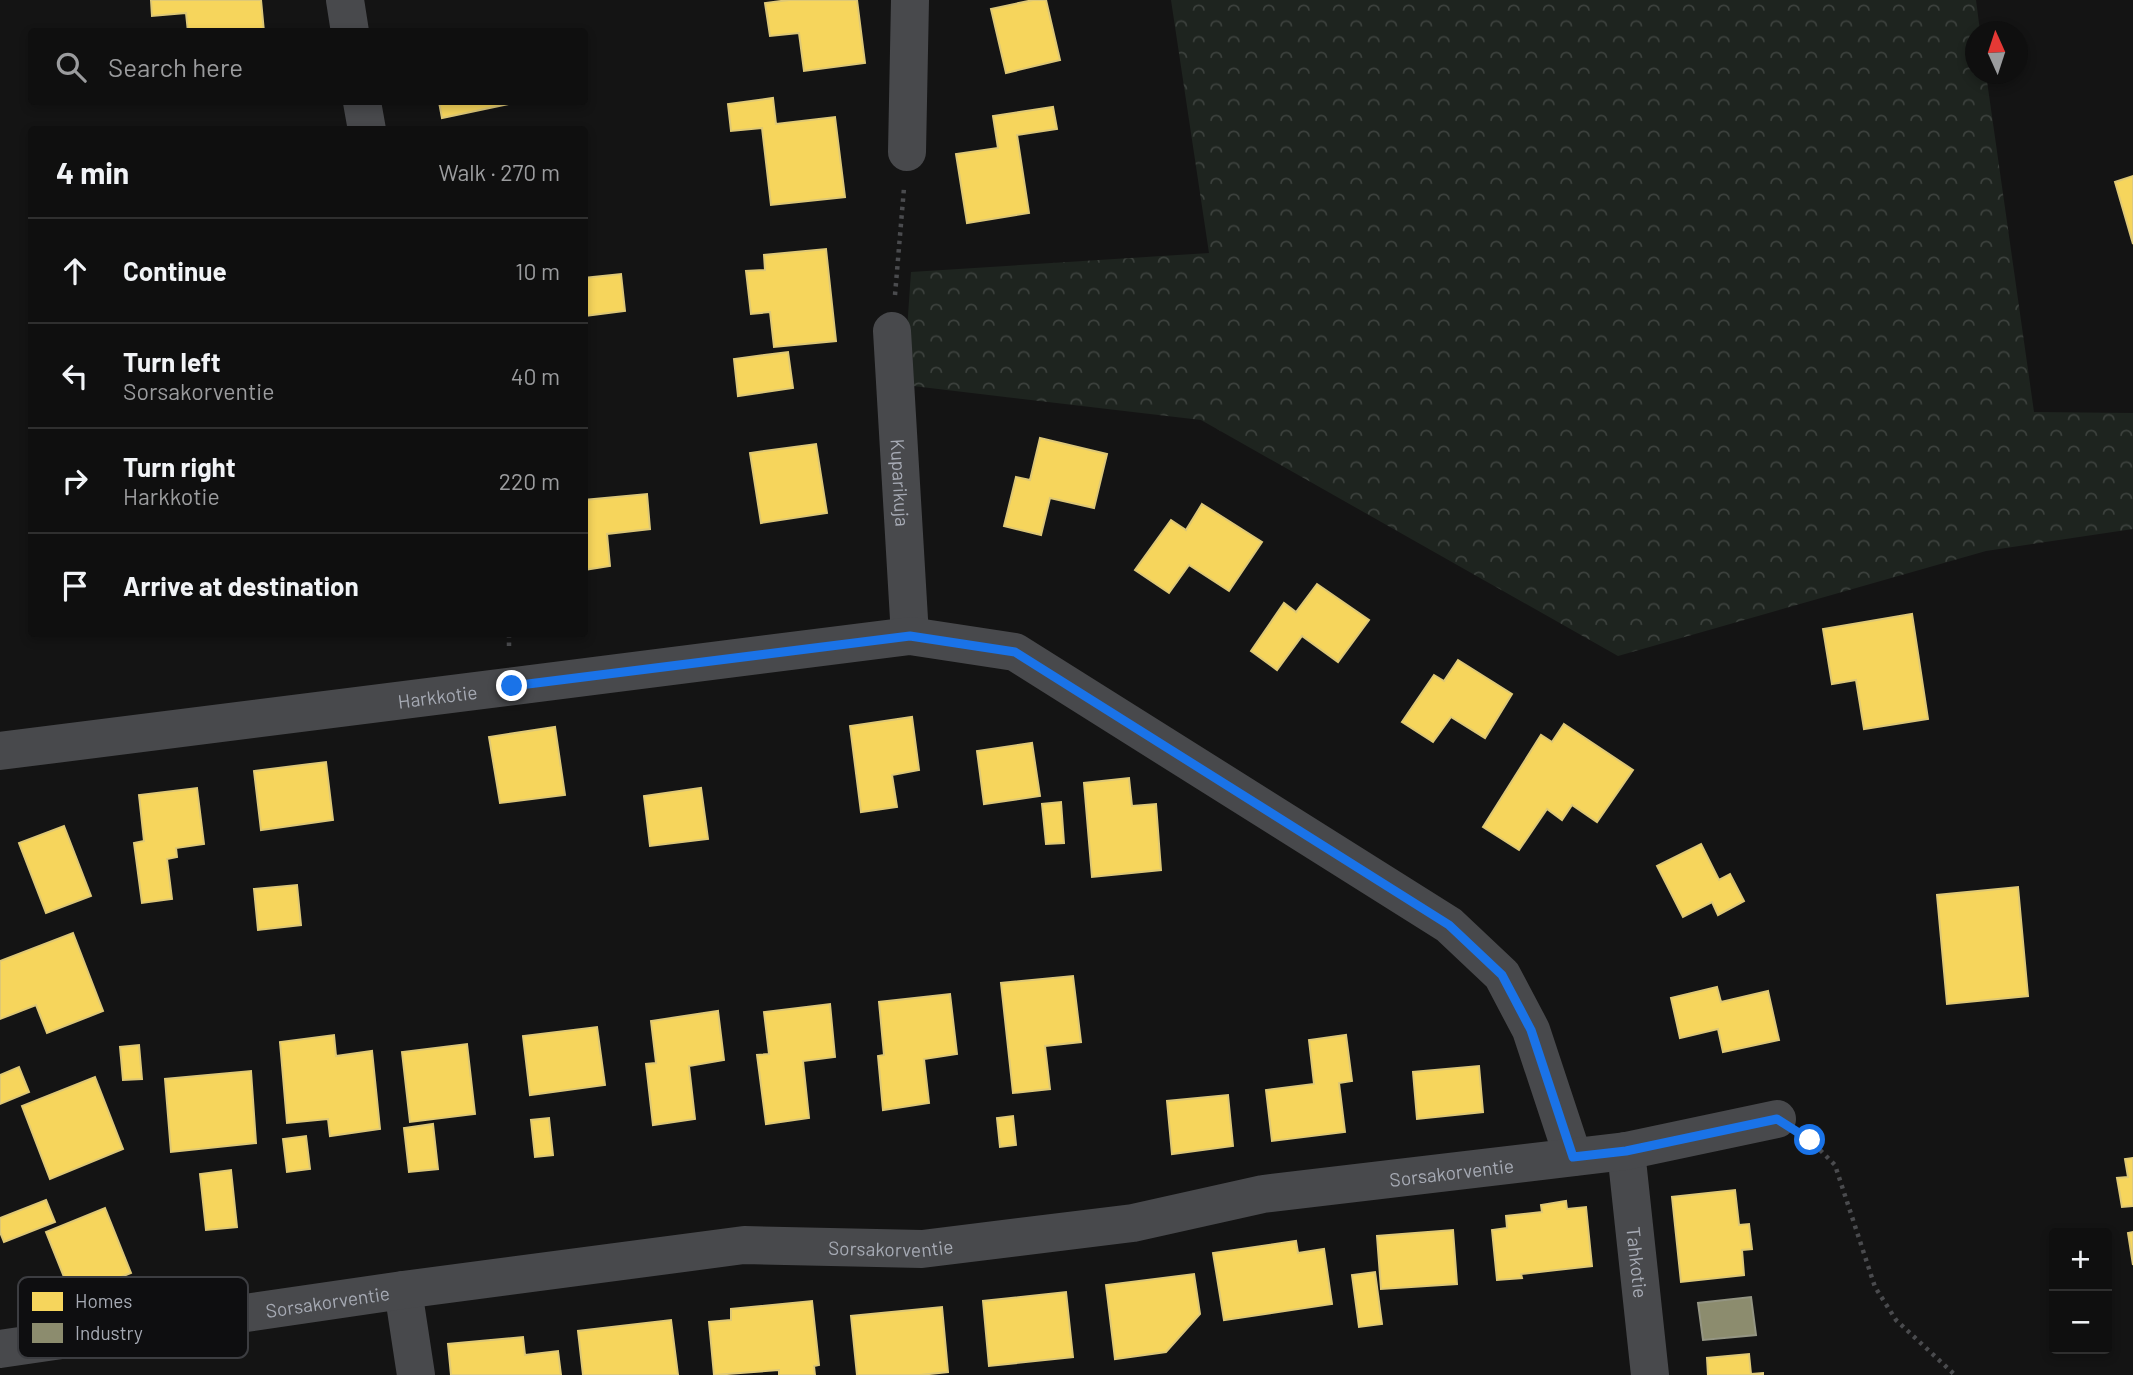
<!DOCTYPE html>
<meta charset="utf-8">
<style>
:root{--surface:#0f0f0f;--page:#1d1d1d;--text:#f1f3f6;--muted:#9b9c9e;--line:#2f2f2f}
body{margin:0;font-family:Barlow,sans-serif;background:var(--page);color:var(--text)}
.controls{position:absolute;right:21px;bottom:21px;display:grid;overflow:hidden;border-radius:7px;box-shadow:0 4px 10px #0003}
.controls button{width:63px;height:63px;display:grid;place-items:center;padding:0;border:0;border-bottom:2px solid var(--line);background:var(--surface);color:var(--text);font:35px sans-serif}
.compass{position:absolute;left:1965px;top:21px;width:63px;height:63px;border-radius:50%;background:var(--surface);box-shadow:0 4px 10px #0003;rotate:357deg}
.stop{position:absolute;width:21px;height:21px;margin:-16px;border:5px solid #1a73e8;border-radius:50%;background:#fff}
.stop.end{background:#1a73e8;border-color:#fff;box-shadow:0 2px 7px #0008}
.list{margin:0;padding:0;list-style:none}
h2{display:flex;justify-content:space-between;align-items:center;height:91px;margin:0;padding:0 28px;font-size:30px}
h2 small{font-size:23px;font-weight:400;color:var(--muted)}
.list li{display:grid;grid-template-columns:46px 1fr auto;gap:21px;align-items:center;box-sizing:border-box;height:105px;padding:0 28px;border-top:2px solid var(--line)}
.list b{display:block;font-size:26px;white-space:nowrap}
.list p{margin:0;font-size:23px;white-space:nowrap;color:var(--muted)}
.list em{font-size:23px;font-style:normal;color:var(--muted)}
.icon{flex:none;width:38px;height:38px;fill:none;stroke:currentColor;stroke-width:2;stroke-linecap:round;stroke-linejoin:round}
.map{position:relative;flex:none;width:2133px;height:1375px;overflow:hidden}
.search{position:absolute;background:var(--surface);box-shadow:0 4px 10px #0003;left:28px;top:28px;width:560px;height:77px;display:flex;align-items:center;gap:18px;box-sizing:border-box;padding:0 24px;border-radius:7px;color:var(--muted);font-size:26px}
.panel{position:absolute;background:var(--surface);box-shadow:0 4px 10px #0003;left:28px;top:126px;width:560px;height:511px;border-radius:7px}
.map>svg:first-child{display:block}
</style>
<div class="map">
<svg width="2133" height="1375" viewBox="0 0 2133 1375">
<defs>
<pattern id="forest-crowns" width="20" height="18" patternUnits="userSpaceOnUse" patternTransform="scale(1.75)"><rect width="20" height="18" fill="#1e241f"/><path d="M2 6a3 3 0 1 1 6 0M12 15a3 3 0 1 1 6 0" fill="none" stroke="#3c413d"/></pattern>
</defs>
<rect width="100%" height="100%" fill="#141414"/>
<polygon fill="url(#forest-crowns)" points="1171,0 1976,0 1980,31 1976,32 1976,74 1986,74 2034,412 2133,413 2133,529 1986,551 1618,656 1201,420 913,386 907,330 911,272 1209,253"/>
<g fill="#f6d55c" stroke="#dec876" stroke-width="2">
<polygon points="151,0 261,0 264,32 188,32 186,13 152,16"/>
<polygon points="789,0 857,0 865,63 804,71 799,33 770,36 765,3"/>
<polygon points="1033,0 1046,0 1060,60 1006,73 991,9"/>
<polygon points="773,98 776,124 835,117 845,197 771,205 762,128 731,131 728,104"/>
<polygon points="439,102 508,102 509,104 442,118"/>
<polygon points="1053,107 1057,129 1017,135 1029,213 967,223 956,154 998,148 993,116"/>
<polygon points="2133,176 2133,244 2115,182"/>
<polygon points="826,249 836,341 774,347 770,312 751,314 746,271 765,270 764,255"/>
<polygon points="621,274 625,311 584,316 584,278"/>
<polygon points="788,352 793,388 738,396 734,359"/>
<polygon points="1040,438 1107,454 1094,508 1050,498 1041,535 1004,526 1016,477 1030,480"/>
<polygon points="816,444 827,513 761,523 750,453"/>
<polygon points="647,494 650,529 607,534 610,566 584,570 584,500"/>
<polygon points="1202,504 1262,542 1229,591 1189,565 1169,593 1135,570 1171,520 1186,530"/>
<polygon points="1317,584 1369,620 1338,662 1302,636 1277,670 1251,651 1284,603 1296,612"/>
<polygon points="1912,614 1928,719 1864,729 1856,680 1832,684 1823,629"/>
<polygon points="1458,660 1512,694 1485,738 1451,717 1433,742 1402,722 1434,675 1444,681"/>
<polygon points="912,717 919,770 892,775 897,807 861,812 850,726"/>
<polygon points="1564,724 1633,770 1597,822 1572,805 1562,820 1547,809 1519,850 1483,827 1541,735 1552,742"/>
<polygon points="555,727 565,795 500,803 489,737"/>
<polygon points="1032,743 1040,796 984,804 977,751"/>
<polygon points="326,762 333,820 261,830 254,771"/>
<polygon points="1129,778 1132,806 1156,804 1161,870 1092,877 1084,783"/>
<polygon points="197,788 204,844 176,848 177,857 167,859 172,899 142,903 134,843 144,841 139,795"/>
<polygon points="701,788 708,839 650,846 644,796"/>
<polygon points="1061,802 1064,843 1046,844 1042,804"/>
<polygon points="64,826 91,896 46,913 19,843"/>
<polygon points="1701,844 1719,880 1730,874 1744,901 1718,915 1712,902 1683,917 1657,866"/>
<polygon points="297,885 301,925 258,930 254,889"/>
<polygon points="2018,887 2028,996 1947,1004 1937,895"/>
<polygon points="73,933 103,1011 47,1033 36,1005 0,1019 0,961"/>
<polygon points="1073,976 1081,1042 1045,1046 1050,1089 1013,1093 1001,983"/>
<polygon points="1717,987 1721,1002 1768,991 1779,1040 1723,1052 1718,1029 1680,1038 1671,998"/>
<polygon points="950,994 957,1054 924,1059 929,1103 883,1110 878,1056 884,1055 879,1002"/>
<polygon points="830,1004 835,1057 803,1061 809,1118 766,1124 757,1055 769,1054 764,1012"/>
<polygon points="718,1011 724,1060 689,1066 695,1119 653,1125 646,1064 656,1063 651,1021"/>
<polygon points="597,1027 605,1085 530,1095 523,1036"/>
<polygon points="334,1035 336,1056 372,1051 380,1129 330,1136 328,1119 287,1123 280,1042"/>
<polygon points="1346,1035 1352,1081 1339,1083 1345,1132 1272,1141 1266,1090 1314,1084 1309,1040"/>
<polygon points="467,1044 475,1114 410,1122 402,1052"/>
<polygon points="139,1045 142,1079 123,1080 120,1047"/>
<polygon points="1479,1066 1483,1112 1417,1119 1413,1072"/>
<polygon points="19,1067 29,1092 0,1104 0,1075"/>
<polygon points="251,1071 256,1143 171,1152 165,1079"/>
<polygon points="95,1077 123,1149 50,1179 22,1106"/>
<polygon points="1228,1095 1233,1146 1172,1154 1167,1101"/>
<polygon points="1013,1116 1016,1145 1000,1147 997,1118"/>
<polygon points="549,1118 553,1155 535,1157 531,1120"/>
<polygon points="433,1124 438,1169 409,1172 404,1128"/>
<polygon points="306,1136 310,1169 287,1172 283,1139"/>
<polygon points="2133,1158 2133,1206 2122,1207 2117,1178 2128,1177 2125,1159"/>
<polygon points="231,1170 237,1227 206,1230 200,1174"/>
<polygon points="1735,1190 1739,1225 1749,1224 1752,1249 1742,1250 1744,1275 1681,1282 1672,1197"/>
<polygon points="46,1200 55,1222 4,1242 0,1232 0,1218"/>
<polygon points="1566,1201 1567,1209 1586,1207 1592,1266 1521,1274 1522,1278 1497,1280 1492,1230 1507,1228 1506,1216 1542,1212 1541,1205"/>
<polygon points="105,1208 131,1273 72,1297 46,1232"/>
<polygon points="1453,1230 1457,1284 1381,1289 1377,1236"/>
<polygon points="2133,1232 2133,1265 2128,1233"/>
<polygon points="1296,1241 1298,1253 1324,1249 1332,1304 1224,1320 1213,1253"/>
<polygon points="1375,1272 1382,1324 1359,1327 1352,1275"/>
<polygon points="1194,1274 1200,1314 1166,1352 1115,1359 1106,1285"/>
<polygon points="1066,1292 1073,1357 989,1366 983,1301"/>
<polygon points="812,1301 819,1365 814,1366 815,1375 779,1375 779,1370 714,1375 709,1322 731,1320 731,1309"/>
<polygon points="942,1307 948,1372 920,1375 857,1375 851,1316"/>
<polygon points="671,1320 678,1375 583,1375 578,1331"/>
<polygon points="523,1337 525,1355 558,1351 561,1375 451,1375 448,1344"/>
<polygon points="1749,1354 1751,1374 1763,1373 1763,1375 1708,1375 1707,1358"/>
</g>
<polygon fill="#8c8c6e" stroke="#949583" stroke-width="2" points="1751,1297 1756,1335 1703,1340 1698,1303"/>
<g fill="none" stroke-linecap="round" stroke-linejoin="round">
<g stroke="#4a4b4e" stroke-width="4.5" stroke-dasharray="3.5 5" stroke-linecap="butt">
<polyline points="895,295 904,188"/>
<polyline points="509,634 509,647"/>
<polyline points="1808,1138 1835,1165 1875,1287 1896,1320 1955,1375"/>
</g>
<g stroke="#48494c" stroke-width="38">
<polyline points="345,0 350,32"/>
<polyline points="362,102 367,130"/>
<polyline points="907,152 910,0"/>
<path id="s1" d="M 892,331 L 910,636"/>
<path id="s2" d="M 0,751 L 910,636 L 1015,652 L 1449,925 L 1502,975 L 1531,1030 L 1573,1157"/>
<path id="s3" d="M 1626,1151 L 1650,1375"/>
<polyline points="403,1290 416,1375"/>
<path id="s4" d="M 0,1349 L 403,1290 L 744,1245 L 922,1249 L 1133,1223 L 1263,1194 L 1626,1151 L 1777,1119"/>
</g>
</g>
<g fill="none" stroke-linecap="round" stroke-linejoin="round">
<polyline stroke="#1a73e8" stroke-width="9" points="512,686 910,636 1015,652 1449,925 1502,975 1531,1030 1573,1157 1626,1151 1777,1119 1810,1140"/>
</g>
<g text-anchor="middle" dominant-baseline="central" stroke-width="7" stroke-linejoin="round" paint-order="stroke">
<g font-size="19" fill="#a6aab4" stroke="#0e0e10">
<text stroke="none"><textPath href="#s1" startOffset="152">Kuparikuja</textPath></text>
<text stroke="none"><textPath href="#s2" startOffset="441">Harkkotie</textPath></text>
<text stroke="none"><textPath href="#s4" startOffset="1465">Sorsakorventie</textPath></text>
<text stroke="none"><textPath href="#s4" startOffset="898">Sorsakorventie</textPath></text>
<text stroke="none"><textPath href="#s3" startOffset="112">Tahkotie</textPath></text>
<text stroke="none"><textPath href="#s4" startOffset="331">Sorsakorventie</textPath></text>
</g>
</g>
<rect x="18" y="1277" width="230" height="81" rx="10" fill="#0e0e10" stroke="#3c3d41" stroke-width="2"/>
<rect x="32" y="1292" width="31" height="19" fill="#f6d55c"/>
<rect x="32" y="1323" width="31" height="20" fill="#8c8c6e"/>
<g font-size="19" fill="#a6aab4">
<text x="75" y="1308">Homes</text>
<text x="75" y="1340">Industry</text>
</g>
</svg>
<div class="controls">
<button>+</button>
<button>−</button>
</div>
<svg class="compass" viewBox="-18 -18 36 36"><path d="M0-13l5 13h-10z" fill="#e53935"/><path d="M0 13l5-13h-10z" fill="#9b9c9e"/></svg>
<div class="stop" style="left:1810px;top:1140px"></div>
<div class="stop end" style="left:512px;top:686px"></div>
<div class="search"><svg class="icon" aria-label="search" viewBox="0 0 24 24"><circle cx="10" cy="10" r="6"/><path d="M15 15l6 6"/></svg>Search here</div>
<section class="panel">
<h2>4 min<small>Walk · 270 m</small></h2>
<ul class="list">
<li><svg class="icon" aria-label="ahead" viewBox="0 0 24 24"><path d="M12 20V5M6 11l6-6 6 6"/></svg><div><b>Continue</b></div><em>10 m</em></li>
<li><svg class="icon" aria-label="left" viewBox="0 0 24 24"><path d="M17 20v-9H6M10 6l-5 5 5 5"/></svg><div><b>Turn left</b><p>Sorsakorventie</p></div><em>40 m</em></li>
<li><svg class="icon" aria-label="right" viewBox="0 0 24 24"><path d="M7 20v-9h11M14 6l5 5-5 5"/></svg><div><b>Turn right</b><p>Harkkotie</p></div><em>220 m</em></li>
<li><svg class="icon" aria-label="arrive" viewBox="0 0 24 24"><path d="M6 21V4h12l-3 4 3 4H6"/></svg><div><b>Arrive at destination</b></div></li>
</ul>
</section>
</div>
